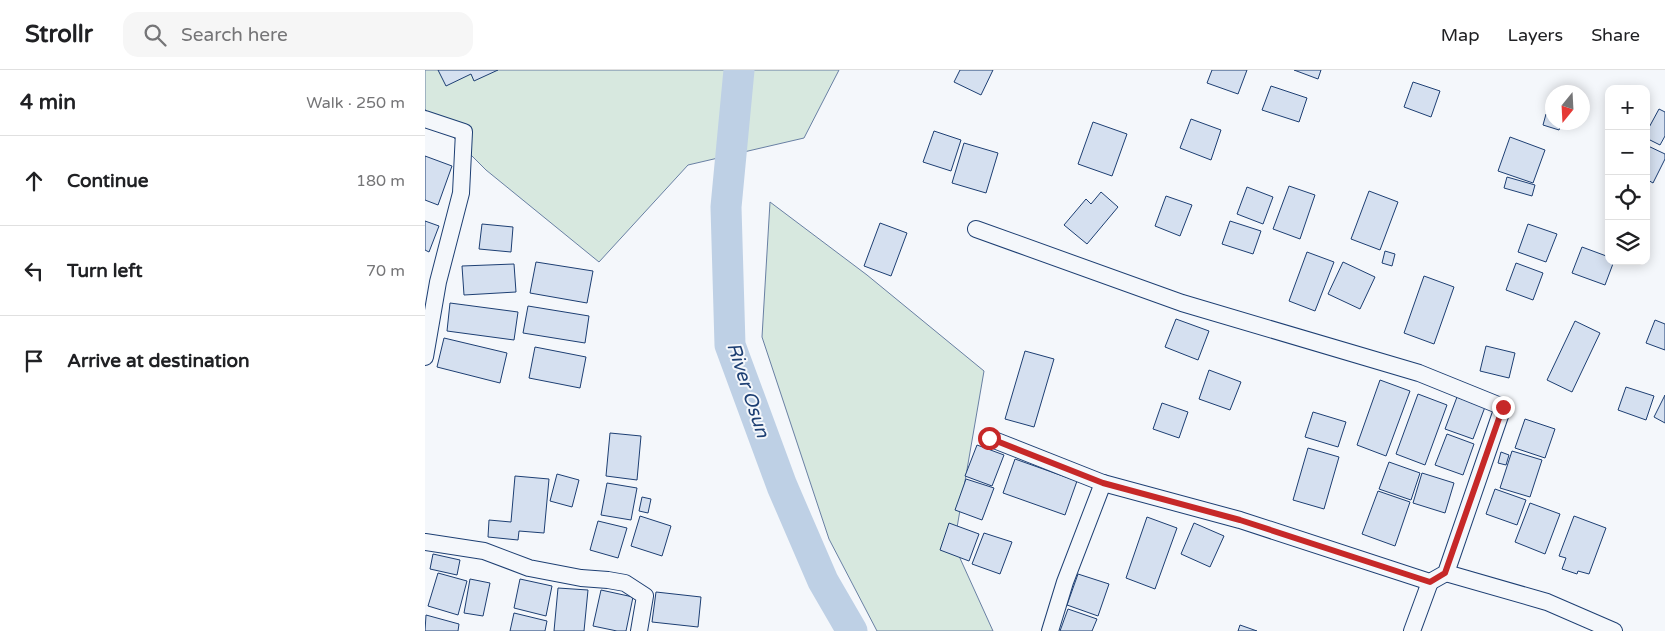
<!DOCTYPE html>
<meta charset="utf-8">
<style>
:root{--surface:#fff;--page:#f6f6f6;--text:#202124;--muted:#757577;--line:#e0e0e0}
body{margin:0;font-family:"Varela Round",sans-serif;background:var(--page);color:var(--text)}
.controls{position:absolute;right:15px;top:15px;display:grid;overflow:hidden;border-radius:10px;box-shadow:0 2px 12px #0003}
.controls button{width:45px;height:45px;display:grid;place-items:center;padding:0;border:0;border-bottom:1px solid var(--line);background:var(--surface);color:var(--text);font:25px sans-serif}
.compass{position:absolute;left:1120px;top:15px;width:45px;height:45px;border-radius:50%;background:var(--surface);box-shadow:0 2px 12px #0003;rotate:198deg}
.stop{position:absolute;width:15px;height:15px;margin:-11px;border:4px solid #c62828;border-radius:50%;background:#fff}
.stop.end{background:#c62828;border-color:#fff;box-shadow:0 1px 5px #0008}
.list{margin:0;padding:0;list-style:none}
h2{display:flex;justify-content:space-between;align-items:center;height:65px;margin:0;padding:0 20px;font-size:21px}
h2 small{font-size:16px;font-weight:400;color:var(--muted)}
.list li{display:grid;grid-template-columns:32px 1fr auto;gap:15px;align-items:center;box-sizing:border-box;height:90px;padding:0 20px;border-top:1px solid var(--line)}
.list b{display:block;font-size:19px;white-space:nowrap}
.list em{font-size:16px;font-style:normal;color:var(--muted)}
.icon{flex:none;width:28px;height:28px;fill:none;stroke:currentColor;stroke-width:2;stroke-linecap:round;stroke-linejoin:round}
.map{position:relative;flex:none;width:1240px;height:561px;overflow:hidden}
header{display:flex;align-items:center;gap:30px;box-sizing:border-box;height:70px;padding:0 25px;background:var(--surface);border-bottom:1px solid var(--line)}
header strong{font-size:24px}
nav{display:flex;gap:28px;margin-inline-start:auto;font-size:18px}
.search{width:350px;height:45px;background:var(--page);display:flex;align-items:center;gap:12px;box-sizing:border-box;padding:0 18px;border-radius:15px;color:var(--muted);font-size:19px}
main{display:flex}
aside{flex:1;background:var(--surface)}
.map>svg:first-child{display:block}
</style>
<header>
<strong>Strollr</strong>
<div class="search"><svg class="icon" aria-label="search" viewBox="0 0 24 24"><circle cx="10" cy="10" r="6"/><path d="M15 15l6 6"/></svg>Search here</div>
<nav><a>Map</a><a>Layers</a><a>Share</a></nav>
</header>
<main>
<aside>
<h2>4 min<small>Walk · 250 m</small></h2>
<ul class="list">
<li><svg class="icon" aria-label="ahead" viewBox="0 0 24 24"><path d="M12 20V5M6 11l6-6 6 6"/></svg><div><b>Continue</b></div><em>180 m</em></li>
<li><svg class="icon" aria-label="left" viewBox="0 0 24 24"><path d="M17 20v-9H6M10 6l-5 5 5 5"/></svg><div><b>Turn left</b></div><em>70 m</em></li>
<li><svg class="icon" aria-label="arrive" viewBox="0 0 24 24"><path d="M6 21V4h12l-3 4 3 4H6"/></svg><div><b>Arrive at destination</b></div></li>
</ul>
</aside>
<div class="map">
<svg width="1240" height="561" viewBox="0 0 1240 561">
<rect width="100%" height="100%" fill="#f4f7fb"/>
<g fill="#d7e8df" stroke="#687fa3">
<polygon points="0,0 414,0 379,68 263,95 174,192 61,100 0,39"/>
<polygon points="345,132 442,205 559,301 529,475 568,561 452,561 404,469 337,267"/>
</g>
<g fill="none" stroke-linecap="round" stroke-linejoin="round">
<polyline stroke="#bed0e5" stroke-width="31" points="314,0 301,137 305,275 357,416 398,511 427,561"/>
</g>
<g fill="#d5e0f0" stroke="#1d3f73">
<polygon points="13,0 73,0 49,11 46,4 21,16"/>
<polygon points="535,0 568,0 556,25 529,12"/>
<polygon points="787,0 822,0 813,24 782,13"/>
<polygon points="869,0 896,0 893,9"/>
<polygon points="988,12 1015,21 1006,47 979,37"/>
<polygon points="846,16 882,28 874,52 837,40"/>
<polygon points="1234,39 1240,42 1240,66 1235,75 1221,68 1221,63"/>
<polygon points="1121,44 1128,46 1128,52 1137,52 1134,60 1118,55"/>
<polygon points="766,49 796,60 786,90 755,78"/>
<polygon points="668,52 702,64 687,106 653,94"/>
<polygon points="509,61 536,70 526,101 498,92"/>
<polygon points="1085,67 1120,80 1108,113 1073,101"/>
<polygon points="539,73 573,83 561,123 527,113"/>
<polygon points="1221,75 1240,84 1240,89 1228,113 1221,109"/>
<polygon points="0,86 27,96 13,135 0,130"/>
<polygon points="1082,107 1110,115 1107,126 1079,118"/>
<polygon points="864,116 890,125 875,169 848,159"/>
<polygon points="822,117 848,127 838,154 812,144"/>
<polygon points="944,121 973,132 955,180 926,169"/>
<polygon points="676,122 693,137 662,174 639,155 661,129 666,134"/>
<polygon points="741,126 767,135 755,166 730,156"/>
<polygon points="0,151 14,156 4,182 0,180"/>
<polygon points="805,151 836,161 828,184 797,174"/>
<polygon points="455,153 482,163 466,206 439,196"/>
<polygon points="57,154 88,157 86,182 54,179"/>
<polygon points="1103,154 1132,164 1121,192 1093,182"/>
<polygon points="1157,177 1184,187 1184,191 1189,191 1180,215 1147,203"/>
<polygon points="960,181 970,184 967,196 957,193"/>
<polygon points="882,182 909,192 890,241 864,231"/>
<polygon points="111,192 168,201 162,233 105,223"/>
<polygon points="918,192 950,207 935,239 903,224"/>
<polygon points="1091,193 1118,203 1108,230 1081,220"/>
<polygon points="89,194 91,222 39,225 37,196"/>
<polygon points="999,206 1029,217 1009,274 979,263"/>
<polygon points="25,233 93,242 89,270 22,261"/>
<polygon points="103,236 164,246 160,273 98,263"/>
<polygon points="751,249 784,261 773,290 740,277"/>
<polygon points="1230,250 1240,254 1240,280 1221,273"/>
<polygon points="1150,251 1175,263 1147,322 1122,310"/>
<polygon points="19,268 82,283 75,313 12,297"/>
<polygon points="1061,276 1090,283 1084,308 1055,301"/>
<polygon points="110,277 161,287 155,318 104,308"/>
<polygon points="600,281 629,289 609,357 580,349"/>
<polygon points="784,300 816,312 805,340 774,329"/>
<polygon points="955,310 985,321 961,386 932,375"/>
<polygon points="1201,317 1229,326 1221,350 1193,340"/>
<polygon points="993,324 1022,335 1000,395 971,384"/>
<polygon points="1240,325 1240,353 1229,347"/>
<polygon points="1032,327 1060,337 1048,369 1020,359"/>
<polygon points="737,333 763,342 754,368 728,359"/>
<polygon points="888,342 921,352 913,377 880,367"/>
<polygon points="1100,349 1130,359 1120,388 1090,378"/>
<polygon points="185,363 216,366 212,410 181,406"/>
<polygon points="1022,364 1049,374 1038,405 1010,395"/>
<polygon points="552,375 579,385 567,416 540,406"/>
<polygon points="883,378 914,387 899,439 868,430"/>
<polygon points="1087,381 1117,390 1105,427 1075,418"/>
<polygon points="1076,382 1084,385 1081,395 1073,393"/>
<polygon points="590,389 652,411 640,445 578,423"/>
<polygon points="964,392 995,403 986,430 954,419"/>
<polygon points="997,403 1029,413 1020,443 988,433"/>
<polygon points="132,404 154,410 147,437 125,431"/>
<polygon points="90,406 124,409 119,463 94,461 93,470 63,467 64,450 86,452"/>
<polygon points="541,409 569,418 557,450 530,440"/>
<polygon points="182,413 212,418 206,450 176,445"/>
<polygon points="1070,419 1101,430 1092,455 1061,444"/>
<polygon points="953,421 985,432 970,476 937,464"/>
<polygon points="217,427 226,429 223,443 214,441"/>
<polygon points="1105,433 1135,444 1120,484 1090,472"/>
<polygon points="215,446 246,456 237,486 206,476"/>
<polygon points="1149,446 1181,458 1164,504 1153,501 1152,504 1137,499 1141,488 1134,486"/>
<polygon points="722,447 752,458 730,519 701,508"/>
<polygon points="173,451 202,458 193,488 165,480"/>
<polygon points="524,453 554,464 544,491 515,480"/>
<polygon points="769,453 799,466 785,497 756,484"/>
<polygon points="559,463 587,472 575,504 547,494"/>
<polygon points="8,484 35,490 32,505 5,499"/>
<polygon points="13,503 42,511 33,545 3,536"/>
<polygon points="653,504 684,514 673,546 642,535"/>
<polygon points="45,509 65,513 58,546 39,543"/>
<polygon points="95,509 127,516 121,546 89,538"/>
<polygon points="133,518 163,520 159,561 129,561"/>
<polygon points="176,520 208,527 201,561 192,561 168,556"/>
<polygon points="231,522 276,527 273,557 227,552"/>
<polygon points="643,539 672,549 667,561 635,561"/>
<polygon points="89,543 122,551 120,561 85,561"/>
<polygon points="1,545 34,554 33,561 0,561"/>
<polygon points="815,555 832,561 813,561"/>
</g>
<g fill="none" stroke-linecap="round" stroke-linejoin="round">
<g stroke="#1d3f73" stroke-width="18">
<g id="street">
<polyline points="0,49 39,62 36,123 13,212 0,287"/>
<polyline points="551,159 757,233 994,303 1078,337 1021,503 1005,512 815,450 678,413 564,368"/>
<polyline points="0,472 59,481 104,498 156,508 183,510 200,513 220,526 214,561"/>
<polyline points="1021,503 1122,532 1189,561"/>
<polyline points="625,561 640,512 678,413"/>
<polyline points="987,561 1005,512"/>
</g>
</g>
<use href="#street" stroke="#f4f7fb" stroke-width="16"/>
</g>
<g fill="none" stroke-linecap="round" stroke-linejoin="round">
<polyline stroke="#c62828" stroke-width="6" points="564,368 678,413 815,450 1005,512 1020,503 1078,337"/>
</g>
<g text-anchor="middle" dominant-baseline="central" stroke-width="4" stroke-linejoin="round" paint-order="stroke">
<g font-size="19" font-style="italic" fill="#1d3f73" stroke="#f4f7fb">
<text transform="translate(323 320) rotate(72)">River Osun</text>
</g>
</g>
</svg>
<div class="controls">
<button>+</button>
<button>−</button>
<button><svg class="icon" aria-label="locate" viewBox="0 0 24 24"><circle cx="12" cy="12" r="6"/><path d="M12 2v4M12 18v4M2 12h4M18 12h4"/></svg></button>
<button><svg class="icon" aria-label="layers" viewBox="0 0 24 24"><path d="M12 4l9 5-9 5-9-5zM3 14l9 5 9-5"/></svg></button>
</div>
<svg class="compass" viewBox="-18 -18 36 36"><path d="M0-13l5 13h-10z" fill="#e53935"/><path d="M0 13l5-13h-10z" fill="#757577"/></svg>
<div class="stop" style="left:564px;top:368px"></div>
<div class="stop end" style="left:1078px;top:337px"></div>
</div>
</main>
